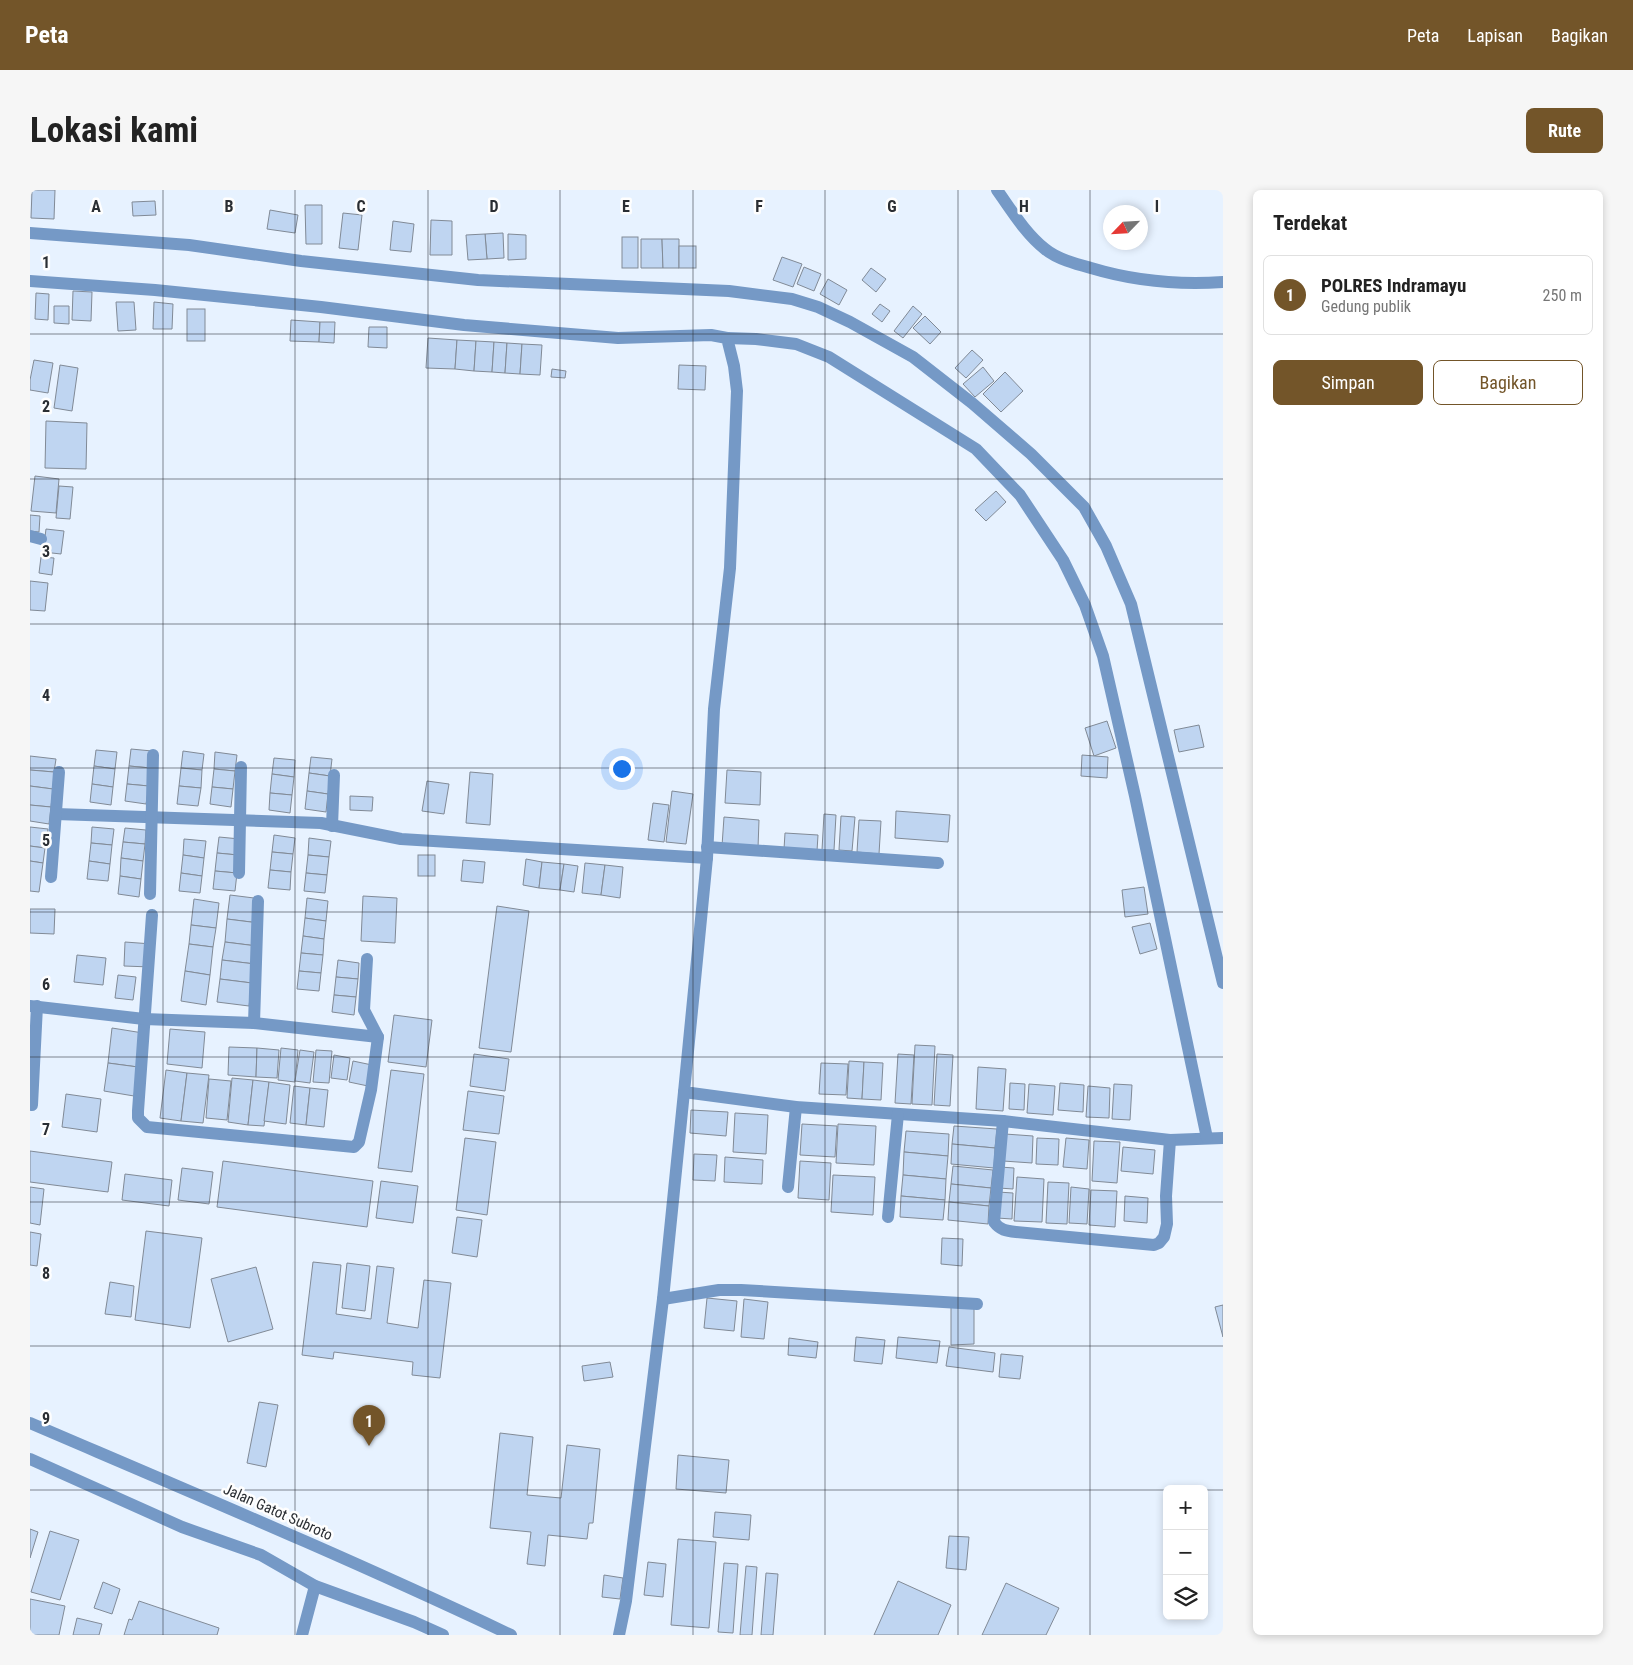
<!DOCTYPE html>
<html lang="id">
<meta charset="utf-8">
<style>
:root{--surface:#fff;--page:#f6f6f6;--text:#222;--muted:#767676;--line:#e0e0e0;--accent:#735529}
body{margin:0;font-family:"Roboto Condensed",sans-serif;background:var(--page);color:var(--text)}
.controls{position:absolute;right:15px;bottom:15px;display:grid;overflow:hidden;border-radius:8px;box-shadow:0 2px 8px #0003}
.controls button{width:45px;height:45px;display:grid;place-items:center;padding:0;border:0;border-bottom:1px solid var(--line);background:var(--surface);color:var(--text);font:25px sans-serif}
.compass{position:absolute;left:1073px;top:15px;width:45px;height:45px;border-radius:50%;background:var(--surface);box-shadow:0 2px 8px #0003;rotate:245deg}
.you{position:absolute;left:591px;top:578px;width:18px;height:18px;margin:-12px;border:4px solid #fff;border-radius:50%;background:#1a73e8;box-shadow:0 0 0 8px #1a73e833}
.badge{display:grid;place-items:center;width:32px;height:32px;border-radius:50%;background:var(--accent);color:#fff;font-size:16px;font-weight:700}
.pin{position:absolute;translate:-50% -41px;filter:drop-shadow(0 1px 2px #0008)}
.pin::after{content:'';position:absolute;top:26px;width:18px;height:15px;background:inherit;clip-path:polygon(0 0,100% 0,50% 100%)}
.list{margin:0;padding:0;list-style:none}
h2{display:flex;justify-content:space-between;align-items:center;height:65px;margin:0;padding:0 20px;font-size:21px}
h2 small{font-size:16px;font-weight:400;color:var(--muted)}
.list li{display:grid;grid-template-columns:32px 1fr auto;gap:15px;align-items:center;box-sizing:border-box;height:80px;margin:0 10px 10px;padding:0 10px;border:1px solid var(--line);border-radius:8px}
.list b{display:block;font-size:19px;white-space:nowrap}
.list p{margin:0;font-size:16px;white-space:nowrap;color:var(--muted)}
.list em{font-size:16px;font-style:normal;color:var(--muted)}
.actions{display:flex;gap:10px;padding:15px 20px}
.actions a{flex:1;padding:11px 0;border:1px solid var(--accent);border-radius:8px;text-align:center;font-size:18px;color:var(--accent)}
.actions .main{background:var(--accent);color:#fff}
.icon{flex:none;width:28px;height:28px;fill:none;stroke:currentColor;stroke-width:2;stroke-linecap:round;stroke-linejoin:round}
.map{position:relative;flex:none;width:1193px;height:1445px;overflow:hidden;border-radius:8px}
header{display:flex;align-items:center;gap:30px;box-sizing:border-box;height:70px;padding:0 25px;background:var(--accent);color:#fff}
header strong{font-size:24px}
nav{display:flex;gap:28px;margin-inline-start:auto;font-size:18px}
.intro{display:flex;align-items:center;justify-content:space-between;box-sizing:border-box;height:120px;padding:0 30px}
h1{margin:0;font-size:35px}
.button{padding:12px 22px;border-radius:8px;background:var(--accent);color:#fff;font-size:18px;font-weight:700}
main{display:flex;gap:30px;padding:0 30px}
aside{flex:1;background:var(--surface);border-radius:8px;box-shadow:0 2px 8px #0003}
.map>svg:first-child{display:block}
</style>
<header>
<strong>Peta</strong>
<nav><a>Peta</a><a>Lapisan</a><a>Bagikan</a></nav>
</header>
<div class="intro"><h1>Lokasi kami</h1><a class="button">Rute</a></div>
<main>
<div class="map">
<svg width="1193" height="1445" viewBox="0 0 1193 1445">
<rect width="100%" height="100%" fill="#e7f2ff"/>
<g fill="#bfd5f1" stroke="#818a96">
<polygon points="2,0 25,0 24,29 1,28"/>
<polygon points="125,11 126,25 103,26 102,12"/>
<polygon points="275,15 292,15 292,54 276,54"/>
<polygon points="240,20 268,25 265,43 237,39"/>
<polygon points="313,23 332,25 328,60 309,58"/>
<polygon points="401,30 422,31 422,65 400,65"/>
<polygon points="363,31 384,34 381,62 360,60"/>
<polygon points="473,43 474,68 457,69 455,44"/>
<polygon points="455,44 457,69 438,70 436,45"/>
<polygon points="478,44 496,45 496,69 478,70"/>
<rect x="592" y="47" width="16" height="31"/>
<polygon points="611,49 632,49 633,78 611,78"/>
<polygon points="632,49 649,49 649,78 633,78"/>
<rect x="649" y="56" width="17" height="22"/>
<polygon points="752,67 772,74 763,97 743,90"/>
<polygon points="774,77 791,84 784,101 767,94"/>
<polygon points="841,78 856,89 846,102 832,90"/>
<polygon points="798,89 817,100 809,115 790,104"/>
<polygon points="43,101 62,102 61,131 42,130"/>
<polygon points="6,103 19,104 18,130 5,129"/>
<polygon points="86,112 104,112 106,140 88,141"/>
<polygon points="124,112 143,114 142,139 123,139"/>
<polygon points="850,114 860,121 852,132 842,124"/>
<polygon points="24,116 39,116 39,134 24,133"/>
<polygon points="883,116 892,124 873,148 864,141"/>
<rect x="157" y="119" width="18" height="32"/>
<polygon points="895,126 911,142 900,154 883,138"/>
<polygon points="261,130 290,132 289,152 260,151"/>
<polygon points="290,132 305,132 304,153 289,152"/>
<polygon points="339,137 357,137 357,158 338,157"/>
<polygon points="398,148 427,150 425,179 396,178"/>
<polygon points="427,150 446,151 444,181 425,179"/>
<polygon points="446,151 464,152 462,182 444,181"/>
<polygon points="464,152 477,153 475,183 462,182"/>
<polygon points="477,153 492,154 490,184 475,183"/>
<polygon points="492,154 512,155 510,185 490,184"/>
<polygon points="942,160 953,170 936,188 925,178"/>
<polygon points="4,170 23,173 18,203 0,200 0,190"/>
<polygon points="30,175 48,178 42,221 24,218"/>
<polygon points="649,175 676,176 675,200 648,199"/>
<polygon points="953,177 964,191 945,207 933,194"/>
<polygon points="522,179 536,181 535,188 521,187"/>
<polygon points="975,182 993,201 971,222 953,204"/>
<polygon points="16,231 57,233 56,279 15,278"/>
<polygon points="5,286 29,289 26,323 1,321"/>
<polygon points="29,296 43,297 40,329 26,328"/>
<polygon points="966,301 976,312 956,331 945,320"/>
<polygon points="0,325 10,326 9,342 0,341"/>
<polygon points="16,339 34,341 31,364 13,362"/>
<polygon points="11,367 24,368 22,385 9,383"/>
<polygon points="0,391 18,393 15,421 0,420"/>
<polygon points="1077,531 1086,558 1064,566 1055,538"/>
<polygon points="1169,535 1174,557 1149,562 1144,540"/>
<polygon points="101,559 122,561 121,578 99,576"/>
<polygon points="66,560 87,562 85,579 64,576"/>
<polygon points="153,561 174,564 172,580 151,578"/>
<polygon points="185,562 207,565 205,581 184,579"/>
<polygon points="1052,565 1078,567 1077,588 1051,586"/>
<polygon points="0,566 26,569 24,582 0,580"/>
<polygon points="281,567 302,569 300,586 279,583"/>
<polygon points="244,568 265,570 264,587 242,584"/>
<polygon points="64,576 85,579 83,597 62,594"/>
<polygon points="99,576 121,578 119,596 97,594"/>
<polygon points="151,578 172,580 171,598 149,596"/>
<polygon points="184,579 205,581 203,599 182,597"/>
<polygon points="0,580 24,582 23,599 0,596"/>
<polygon points="697,580 731,582 730,615 695,613"/>
<polygon points="440,582 463,584 460,635 436,633"/>
<polygon points="279,583 300,586 298,604 277,601"/>
<polygon points="242,584 264,587 262,605 240,603"/>
<polygon points="397,591 419,594 414,624 392,621"/>
<polygon points="62,594 83,597 81,615 60,612"/>
<polygon points="97,594 119,596 116,614 95,611"/>
<polygon points="0,596 23,599 21,617 0,615"/>
<polygon points="149,596 171,598 168,616 147,614"/>
<polygon points="182,597 203,599 201,617 180,614"/>
<polygon points="277,601 298,604 296,622 275,619"/>
<polygon points="642,601 663,604 656,654 636,652"/>
<polygon points="240,603 262,605 260,623 239,620"/>
<polygon points="320,606 343,607 342,621 320,620"/>
<polygon points="623,613 639,615 634,652 618,650"/>
<polygon points="0,615 21,617 19,634 0,631"/>
<polygon points="866,621 920,625 918,652 865,648"/>
<polygon points="794,624 806,625 804,660 792,660"/>
<polygon points="811,626 825,627 822,661 809,660"/>
<polygon points="694,627 729,630 728,658 692,656"/>
<polygon points="829,630 851,631 849,664 827,662"/>
<polygon points="0,637 18,639 15,658 0,656"/>
<polygon points="62,637 84,639 82,655 61,653"/>
<polygon points="95,638 116,640 115,654 93,652"/>
<polygon points="755,643 788,645 787,661 754,659"/>
<polygon points="244,645 265,648 263,664 242,662"/>
<polygon points="189,647 210,649 208,665 187,663"/>
<polygon points="279,648 301,651 299,667 278,665"/>
<polygon points="154,649 176,651 174,668 153,665"/>
<polygon points="93,652 115,654 113,671 91,668"/>
<polygon points="61,653 82,655 80,674 59,671"/>
<polygon points="0,656 15,658 13,673 0,671"/>
<polygon points="242,662 263,664 261,682 240,680"/>
<polygon points="187,663 208,665 207,683 185,681"/>
<polygon points="153,665 174,668 172,686 151,683"/>
<polygon points="278,665 299,667 297,685 276,683"/>
<rect x="388" y="665" width="17" height="21"/>
<polygon points="91,668 113,671 111,689 90,686"/>
<polygon points="496,669 512,672 509,698 493,695"/>
<polygon points="433,670 455,672 453,693 431,691"/>
<polygon points="0,671 13,673 9,702 0,701"/>
<polygon points="59,671 80,674 78,691 57,689"/>
<polygon points="512,672 534,674 530,700 509,698"/>
<polygon points="555,673 575,675 571,705 552,703"/>
<polygon points="534,674 548,676 544,702 530,700"/>
<polygon points="575,675 593,677 590,708 571,705"/>
<polygon points="240,680 261,682 260,700 238,698"/>
<polygon points="185,681 207,683 205,701 183,699"/>
<polygon points="151,683 172,686 170,703 149,701"/>
<polygon points="276,683 297,685 295,703 274,701"/>
<polygon points="90,686 111,689 109,707 88,704"/>
<polygon points="1114,697 1118,724 1095,727 1092,700"/>
<polygon points="200,705 232,709 229,733 197,729"/>
<polygon points="333,706 367,708 365,753 331,751"/>
<polygon points="277,708 298,711 296,731 275,728"/>
<polygon points="164,709 189,713 186,738 161,735"/>
<polygon points="467,716 499,721 481,862 449,858"/>
<polygon points="0,719 25,719 24,744 0,743"/>
<polygon points="275,728 296,731 294,749 273,746"/>
<polygon points="197,729 229,733 227,756 195,752"/>
<polygon points="1120,733 1127,759 1110,764 1102,737"/>
<polygon points="161,735 186,738 183,757 159,754"/>
<polygon points="273,746 294,749 293,765 271,763"/>
<polygon points="95,752 122,754 121,777 94,776"/>
<polygon points="195,752 227,756 225,774 192,770"/>
<polygon points="159,754 183,757 180,785 155,781"/>
<polygon points="271,763 293,765 291,783 269,781"/>
<polygon points="47,765 76,768 73,795 44,792"/>
<polygon points="192,770 225,774 222,793 190,789"/>
<polygon points="308,770 329,773 328,789 306,787"/>
<polygon points="155,781 180,785 176,815 151,811"/>
<polygon points="269,781 291,783 289,801 267,799"/>
<polygon points="88,785 106,787 103,810 85,808"/>
<polygon points="306,787 328,789 326,807 304,805"/>
<polygon points="190,789 222,793 219,816 187,812"/>
<polygon points="304,805 326,807 324,825 302,822"/>
<polygon points="364,825 402,830 396,877 358,872"/>
<polygon points="82,838 113,843 108,877 78,873"/>
<polygon points="140,839 175,842 172,878 137,874"/>
<polygon points="885,855 905,856 902,915 882,914"/>
<polygon points="199,857 227,858 226,887 198,885"/>
<polygon points="227,858 249,860 247,888 226,887"/>
<polygon points="251,858 268,860 265,892 248,890"/>
<polygon points="270,860 284,862 280,893 265,891"/>
<polygon points="286,860 302,861 299,893 283,892"/>
<polygon points="444,864 479,869 475,901 440,896"/>
<polygon points="868,864 884,865 881,914 865,913"/>
<polygon points="907,864 923,865 920,916 904,915"/>
<polygon points="304,865 320,868 317,890 301,888"/>
<polygon points="323,871 342,875 338,896 319,892"/>
<polygon points="819,871 834,872 832,909 817,908"/>
<polygon points="834,872 853,873 851,910 832,909"/>
<polygon points="78,873 108,877 104,906 74,901"/>
<polygon points="791,873 818,874 816,905 789,904"/>
<polygon points="948,877 976,879 973,921 946,919"/>
<polygon points="136,880 157,883 151,931 130,928"/>
<polygon points="361,880 394,884 382,982 348,978"/>
<polygon points="157,883 179,885 173,933 151,931"/>
<polygon points="202,888 223,890 218,935 198,932"/>
<polygon points="179,889 201,891 197,930 176,928"/>
<polygon points="223,890 239,892 234,936 218,935"/>
<polygon points="239,892 260,895 256,934 234,931"/>
<polygon points="980,893 995,894 994,920 979,919"/>
<polygon points="1030,893 1054,895 1053,922 1028,920"/>
<polygon points="999,894 1025,896 1023,925 997,923"/>
<polygon points="1084,894 1102,895 1100,930 1082,929"/>
<polygon points="264,896 280,898 276,935 260,933"/>
<polygon points="1058,896 1080,898 1079,928 1056,927"/>
<polygon points="280,898 298,900 294,937 276,935"/>
<polygon points="438,901 474,906 469,944 433,940"/>
<polygon points="36,904 71,909 67,942 32,937"/>
<polygon points="661,920 698,922 696,946 660,943"/>
<polygon points="705,923 738,925 736,964 703,962"/>
<polygon points="772,934 807,936 805,967 770,965"/>
<polygon points="808,934 846,936 844,975 806,973"/>
<polygon points="924,936 967,939 965,958 922,954"/>
<polygon points="876,941 919,944 918,966 874,962"/>
<polygon points="975,944 1003,946 1002,973 973,971"/>
<polygon points="435,948 466,952 457,1025 426,1020"/>
<polygon points="1007,948 1029,949 1028,975 1006,974"/>
<polygon points="1036,948 1059,950 1057,979 1033,977"/>
<polygon points="1064,951 1090,952 1087,993 1062,991"/>
<polygon points="922,954 965,958 964,978 921,974"/>
<polygon points="1093,957 1125,960 1123,984 1091,981"/>
<polygon points="0,961 82,972 78,1002 0,992"/>
<polygon points="874,962 918,966 916,989 873,985"/>
<polygon points="664,964 687,965 685,991 663,990"/>
<polygon points="695,967 733,970 732,994 694,992"/>
<polygon points="193,971 343,991 337,1037 187,1017"/>
<polygon points="770,971 801,973 799,1010 768,1008"/>
<polygon points="923,976 963,980 961,998 921,994"/>
<polygon points="970,977 984,978 983,999 969,998"/>
<polygon points="152,978 183,982 179,1014 148,1010"/>
<polygon points="95,984 142,990 139,1016 92,1010"/>
<polygon points="803,985 845,987 843,1025 801,1022"/>
<polygon points="873,985 916,989 915,1010 871,1006"/>
<polygon points="987,987 1014,989 1012,1032 984,1031"/>
<polygon points="351,991 388,996 383,1033 346,1028"/>
<polygon points="1018,992 1039,993 1037,1034 1016,1033"/>
<polygon points="921,994 961,998 959,1016 919,1012"/>
<polygon points="0,997 14,999 10,1035 0,1033"/>
<polygon points="1041,997 1059,999 1057,1034 1039,1033"/>
<polygon points="1061,1000 1087,1001 1085,1037 1059,1035"/>
<polygon points="968,1002 983,1003 982,1029 967,1028"/>
<polygon points="871,1006 915,1010 913,1030 870,1027"/>
<polygon points="1095,1006 1118,1008 1117,1033 1094,1031"/>
<polygon points="919,1012 959,1016 958,1034 918,1030"/>
<polygon points="427,1027 452,1030 447,1067 422,1063"/>
<polygon points="116,1041 172,1048 160,1138 105,1130"/>
<polygon points="0,1042 11,1044 7,1076 0,1075"/>
<polygon points="912,1048 933,1049 932,1076 911,1074"/>
<polygon points="283,1072 311,1075 306,1124 341,1129 347,1076 364,1078 357,1133 388,1138 394,1090 421,1093 410,1188 382,1185 383,1172 304,1162 303,1169 272,1165"/>
<polygon points="317,1073 340,1076 335,1121 312,1118"/>
<polygon points="226,1077 243,1139 198,1152 181,1089"/>
<polygon points="80,1092 104,1096 101,1127 75,1124"/>
<polygon points="677,1108 707,1111 704,1141 674,1138"/>
<polygon points="714,1109 738,1112 734,1149 711,1147"/>
<polygon points="1193,1115 1193,1147 1185,1117"/>
<polygon points="921,1117 944,1118 944,1154 921,1155"/>
<polygon points="826,1147 855,1150 852,1174 824,1171"/>
<polygon points="868,1147 910,1151 907,1173 866,1168"/>
<polygon points="759,1148 788,1152 786,1168 758,1165"/>
<polygon points="919,1157 965,1163 963,1182 916,1176"/>
<polygon points="971,1164 993,1166 990,1189 969,1187"/>
<polygon points="580,1172 583,1187 554,1191 552,1176"/>
<polygon points="229,1212 248,1215 236,1277 217,1273"/>
<polygon points="470,1243 503,1247 497,1305 531,1308 537,1255 570,1259 563,1333 559,1333 557,1349 518,1345 515,1376 497,1374 501,1342 460,1338"/>
<polygon points="648,1265 699,1270 696,1303 646,1299"/>
<polygon points="685,1322 721,1325 719,1350 683,1347"/>
<polygon points="0,1339 8,1342 0,1368"/>
<polygon points="20,1341 49,1350 30,1410 1,1402"/>
<polygon points="919,1346 939,1347 936,1380 916,1378"/>
<polygon points="648,1349 686,1352 679,1438 641,1435"/>
<polygon points="618,1372 636,1374 633,1407 614,1405"/>
<polygon points="694,1373 708,1374 703,1443 688,1442"/>
<polygon points="716,1376 727,1377 722,1445 710,1445"/>
<polygon points="736,1383 748,1384 743,1445 731,1445"/>
<polygon points="574,1385 593,1388 590,1409 572,1407"/>
<polygon points="868,1391 921,1415 908,1445 844,1445"/>
<polygon points="73,1392 90,1399 82,1424 64,1418"/>
<polygon points="976,1393 1029,1418 1016,1445 952,1445"/>
<polygon points="0,1409 35,1416 29,1445 0,1445"/>
<polygon points="109,1411 189,1438 187,1445 94,1445 99,1429 102,1430"/>
<polygon points="47,1428 72,1434 69,1445 43,1445"/>
</g>
<g fill="none" stroke-linecap="round" stroke-linejoin="round">
<g stroke="#7599c6" stroke-width="12">
<path d="M 967,0 C 982,21 995,43 1015,59 C 1027,69 1046,74 1061,78 C 1104,91 1148,95 1193,92"/>
<polyline points="0,43 159,55 271,71 448,90 699,101 762,109 788,117 820,132 883,167 942,213 1001,264 1054,317 1076,356 1101,414 1193,793"/>
<polyline points="0,91 125,100 291,117 434,135 588,148 681,145 697,148 704,176 707,201 700,378 684,519 677,668 654,902 766,917 973,931 1140,950 1193,948"/>
<polyline points="697,148 726,149 766,154 799,167 946,259 990,305 1033,370 1055,415 1073,466 1105,606 1177,948"/>
<polyline points="0,346 11,349"/>
<polyline points="26,624 291,633 371,649 677,668"/>
<polyline points="302,636 304,585"/>
<polyline points="677,657 908,673"/>
<polyline points="209,683 211,577"/>
<polyline points="21,687 29,582"/>
<polyline points="120,704 123,565"/>
<polyline points="122,725 108,921 108,928 117,937 324,957 329,952 341,900 348,847"/>
<polyline points="0,816 114,829 224,833 348,847 334,820 337,769"/>
<polyline points="224,833 228,711"/>
<polyline points="2,915 7,816"/>
<path d="M 973,931 L 964,1032 C 970,1040 976,1041 986,1042 L 1124,1055 L 1129,1053 L 1134,1047 L 1137,1034 L 1136,1006 L 1140,950"/>
<polyline points="758,997 766,917"/>
<polyline points="858,1027 868,924"/>
<polyline points="633,1109 689,1100 711,1100 947,1114"/>
<polyline points="272,1445 285,1396"/>
<polyline points="589,1445 596,1411 633,1109 654,902"/>
</g>
<g stroke="#7599c6" stroke-width="12">
<path d="M 0,1233 C 161,1302 323,1370 481,1445"/>
<polyline points="0,1269 152,1337 231,1365 285,1396 384,1432 413,1445"/>
</g>
</g>
<path fill="none" stroke="#2a2e33" stroke-width="1" stroke-opacity="0.55" d="M 133,0 L 133,1445M 265,0 L 265,1445M 398,0 L 398,1445M 530,0 L 530,1445M 663,0 L 663,1445M 795,0 L 795,1445M 928,0 L 928,1445M 1060,0 L 1060,1445M 0,144 L 1193,144M 0,289 L 1193,289M 0,434 L 1193,434M 0,578 L 1193,578M 0,722 L 1193,722M 0,867 L 1193,867M 0,1012 L 1193,1012M 0,1156 L 1193,1156M 0,1300 L 1137,1300M 1174,1300 L 1193,1300"/>
<g text-anchor="middle" dominant-baseline="central" stroke-width="5" stroke-linejoin="round" paint-order="stroke">
<g font-size="15" fill="#2a2e33" stroke="#fefefe">
<text transform="translate(248 1322) rotate(24)">Jalan Gatot Subroto</text>
</g>
</g>
<g font-size="16" text-anchor="middle" font-weight="bold" fill="#2a2e33" stroke="#fefefe" stroke-width="5" stroke-linejoin="round" paint-order="stroke">
<text x="66" y="22">A</text>
<text x="199" y="22">B</text>
<text x="331" y="22">C</text>
<text x="464" y="22">D</text>
<text x="596" y="22">E</text>
<text x="729" y="22">F</text>
<text x="862" y="22">G</text>
<text x="994" y="22">H</text>
<text x="1127" y="22">I</text>
<text x="16" y="78">1</text>
<text x="16" y="222">2</text>
<text x="16" y="367">3</text>
<text x="16" y="511">4</text>
<text x="16" y="656">5</text>
<text x="16" y="800">6</text>
<text x="16" y="945">7</text>
<text x="16" y="1089">8</text>
<text x="16" y="1234">9</text>
</g>
</svg>
<div class="controls">
<button>+</button>
<button>−</button>
<button><svg class="icon" aria-label="layers" viewBox="0 0 24 24"><path d="M12 4l9 5-9 5-9-5zM3 14l9 5 9-5"/></svg></button>
</div>
<svg class="compass" viewBox="-18 -18 36 36"><path d="M0-13l5 13h-10z" fill="#e53935"/><path d="M0 13l5-13h-10z" fill="#767676"/></svg>
<div class="you"></div>
<div class="pin badge" style="left:339px;top:1256px">1</div>
</div>
<aside>
<h2>Terdekat<small></small></h2>
<ul class="list">
<li><span class="badge">1</span><div><b>POLRES Indramayu</b><p>Gedung publik</p></div><em>250 m</em></li>
</ul>
<div class="actions"><a class="main">Simpan</a><a>Bagikan</a></div>
</aside>
</main>
